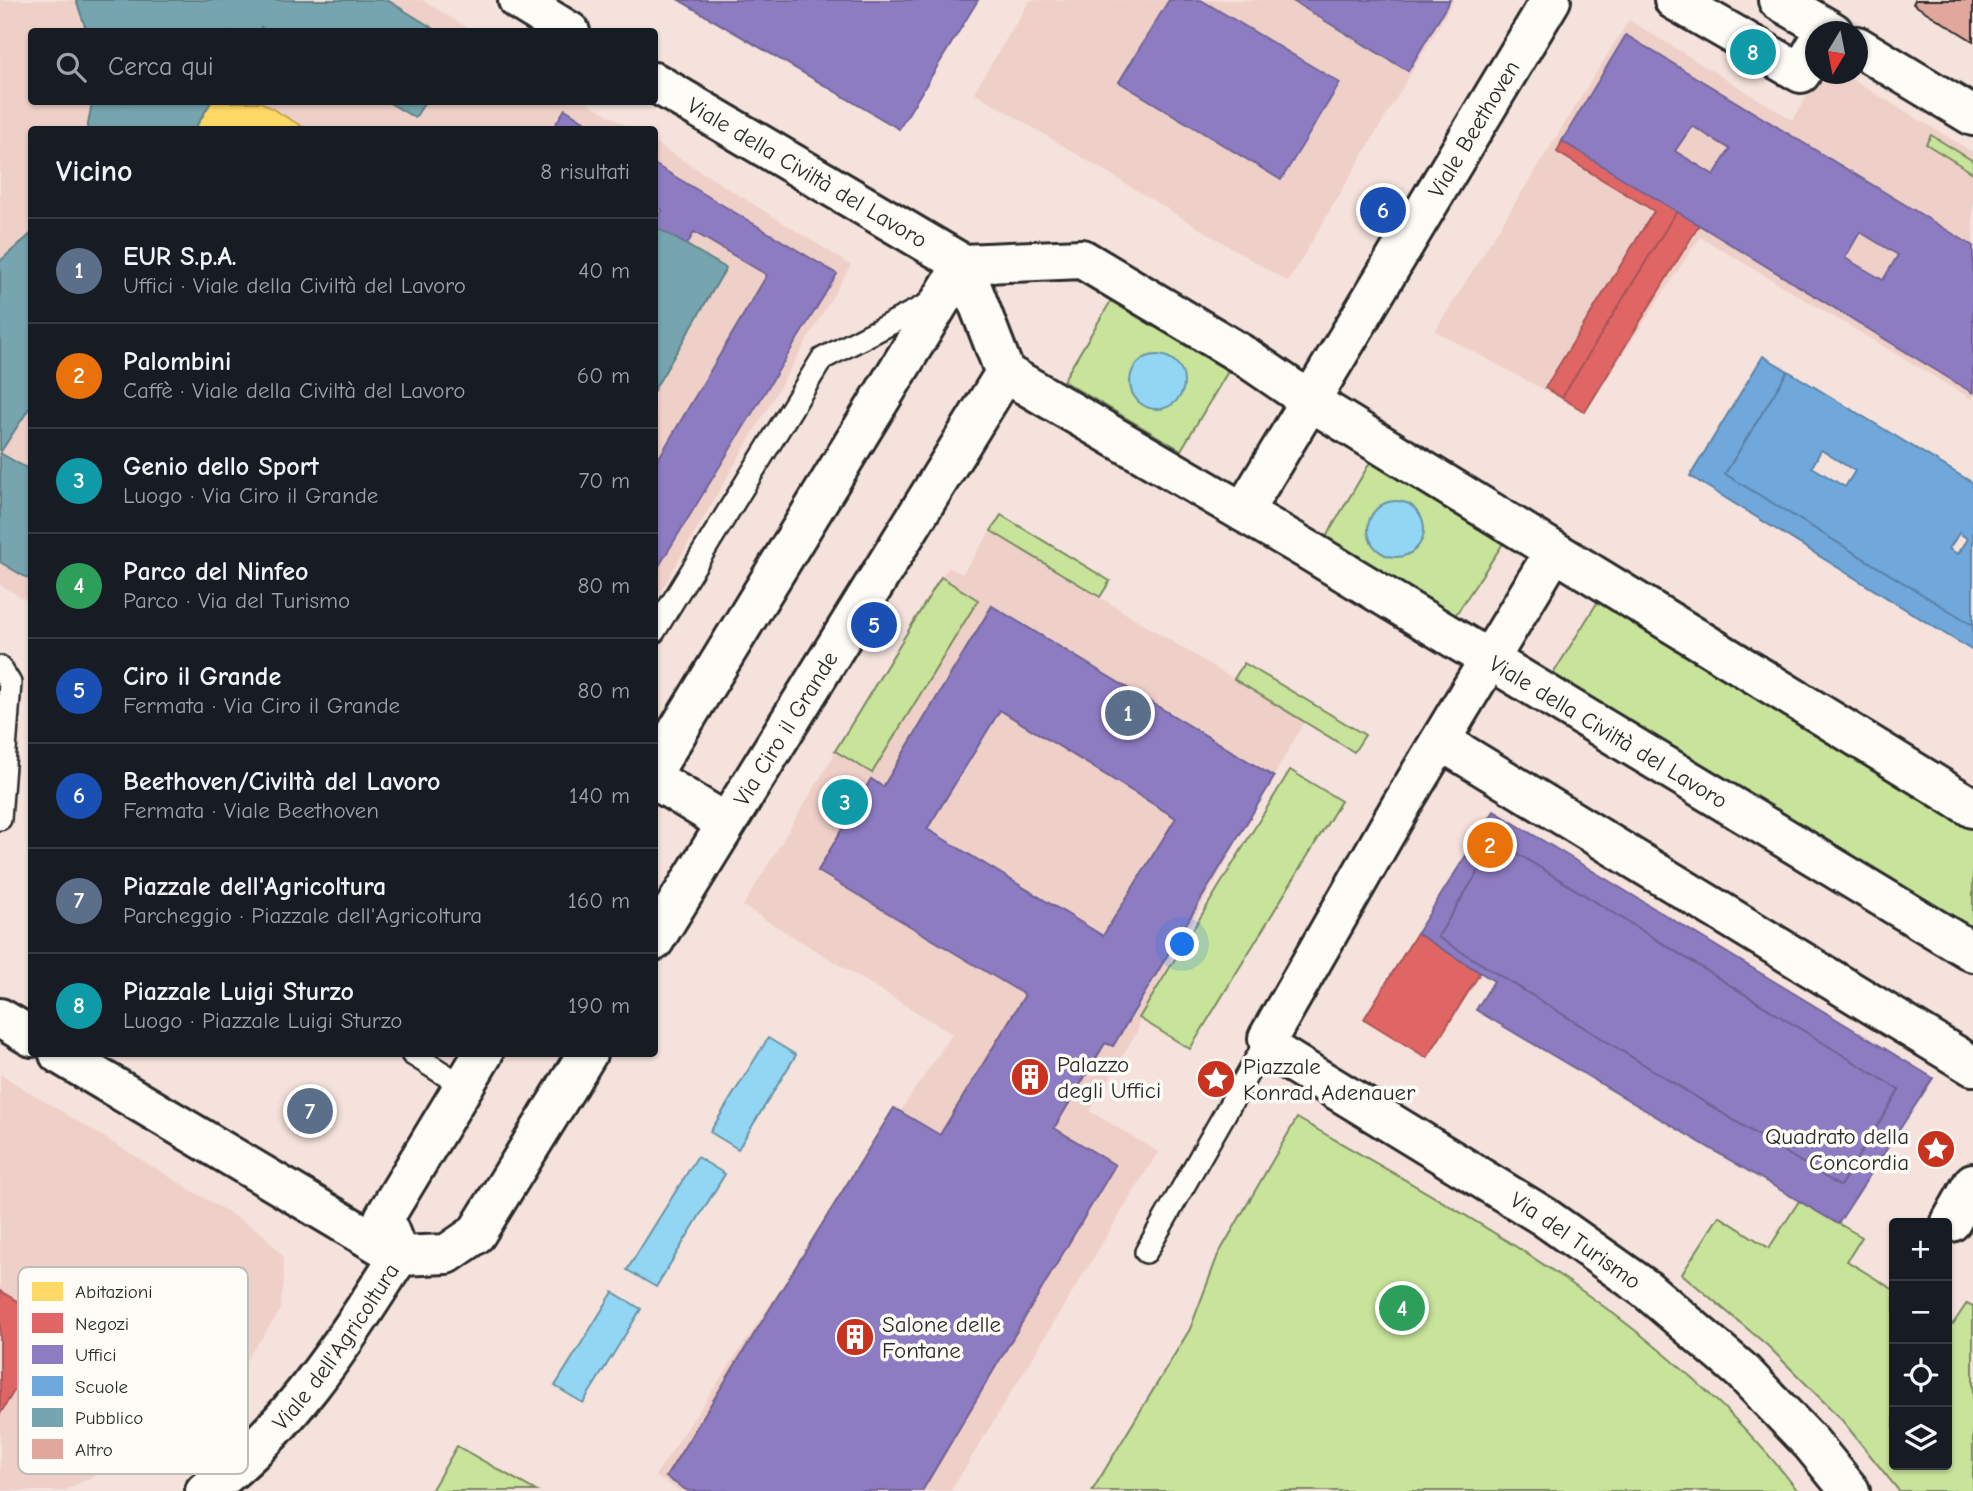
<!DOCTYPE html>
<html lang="it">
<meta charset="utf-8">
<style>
:root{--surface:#171b24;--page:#242831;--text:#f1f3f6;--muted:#9ea1a6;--line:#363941;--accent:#b45309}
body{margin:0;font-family:"Comic Neue",sans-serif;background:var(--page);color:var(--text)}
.controls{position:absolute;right:21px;bottom:21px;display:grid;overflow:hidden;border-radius:7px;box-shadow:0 2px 5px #0004}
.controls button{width:63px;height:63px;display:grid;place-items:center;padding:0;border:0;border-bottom:2px solid var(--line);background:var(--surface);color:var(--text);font:35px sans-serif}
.compass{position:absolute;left:1805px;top:21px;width:63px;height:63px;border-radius:50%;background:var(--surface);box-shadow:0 2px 5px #0004;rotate:190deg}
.you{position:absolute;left:1183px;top:945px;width:24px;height:24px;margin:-18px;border:5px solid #fff;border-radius:50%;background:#1a73e8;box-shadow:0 0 0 10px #1a73e833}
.badge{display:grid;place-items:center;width:46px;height:46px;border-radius:50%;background:var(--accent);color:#fff;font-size:23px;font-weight:700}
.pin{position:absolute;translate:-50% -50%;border:4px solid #fff;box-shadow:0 2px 7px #0006}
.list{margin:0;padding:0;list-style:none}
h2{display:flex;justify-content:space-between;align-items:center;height:91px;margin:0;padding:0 28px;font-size:30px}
h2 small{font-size:23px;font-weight:400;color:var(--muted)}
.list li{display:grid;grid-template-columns:46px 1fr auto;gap:21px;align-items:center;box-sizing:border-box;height:105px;padding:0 28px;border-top:2px solid var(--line)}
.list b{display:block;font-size:26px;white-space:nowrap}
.list p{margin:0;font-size:23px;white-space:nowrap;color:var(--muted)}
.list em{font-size:23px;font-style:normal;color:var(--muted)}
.icon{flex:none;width:38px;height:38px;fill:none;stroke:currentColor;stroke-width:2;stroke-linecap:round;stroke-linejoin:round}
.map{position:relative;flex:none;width:1973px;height:1491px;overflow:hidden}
.search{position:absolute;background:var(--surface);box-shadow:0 2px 5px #0004;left:28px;top:28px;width:630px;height:77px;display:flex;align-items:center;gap:18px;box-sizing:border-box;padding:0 24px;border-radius:7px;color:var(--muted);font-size:26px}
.panel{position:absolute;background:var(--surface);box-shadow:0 2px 5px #0004;left:28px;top:126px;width:630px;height:931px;border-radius:7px}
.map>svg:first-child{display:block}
</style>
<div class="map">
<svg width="1973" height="1491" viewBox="0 0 1973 1491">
<rect width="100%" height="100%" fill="#f5e2dc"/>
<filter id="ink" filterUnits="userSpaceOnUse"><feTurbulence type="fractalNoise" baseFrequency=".0143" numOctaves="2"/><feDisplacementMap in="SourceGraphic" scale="14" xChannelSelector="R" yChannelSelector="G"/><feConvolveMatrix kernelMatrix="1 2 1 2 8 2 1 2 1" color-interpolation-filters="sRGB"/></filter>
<g filter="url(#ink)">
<g fill="#efd0c9">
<polygon points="0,0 422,0 473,31 32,32 32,102 587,102 632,129 32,130 31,603 0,585"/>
<polygon points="1030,0 1454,0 1288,282 974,92"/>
<polygon points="1629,20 1793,120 1820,74 1843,74 1973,152 1973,400 1700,237 1585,412 1435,331"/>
<polygon points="655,143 851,265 655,601"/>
<polygon points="991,531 1304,722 1139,1018 1138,1030 1090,1111 1158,1152 951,1491 680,1491 655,1476 952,1034 743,906 941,577 949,567 962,574"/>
<polygon points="0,1074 262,1233 283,1256 284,1281 280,1311 225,1391 151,1447 64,1491 0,1491"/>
</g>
<g fill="#c8e39a" stroke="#7a8762" stroke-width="2">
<polygon points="1931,135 1973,161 1973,173 1926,144"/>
<polygon points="1112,299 1230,368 1181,450 1063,381"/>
<polygon points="1371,461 1504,542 1455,616 1326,537"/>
<polygon points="1001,515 1110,581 1100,597 991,531"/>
<polygon points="941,577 978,600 872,773 835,751"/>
<polygon points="1600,598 1973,825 1973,937 1553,674"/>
<polygon points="1244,663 1365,735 1354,752 1234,679"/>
<polygon points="1290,770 1341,801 1190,1049 1139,1018"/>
<path d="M 1297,1118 C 1477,1221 1669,1323 1798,1491 L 1092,1491 L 1190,1329 L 1218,1255 Z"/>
<polygon points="1799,1201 1862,1237 1847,1261 1894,1290 1894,1465 1947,1465 1947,1321 1953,1324 1967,1303 1973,1306 1973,1491 1899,1491 1841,1419 1768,1346 1682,1274 1719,1216 1769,1248"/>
<polygon points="457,1446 536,1491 431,1491"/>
</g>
<g fill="#92d6f4" stroke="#6992a4" stroke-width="2">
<circle cx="1157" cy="382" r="27"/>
<circle cx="1396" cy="529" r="28"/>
<polygon points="768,1038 796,1055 738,1149 710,1132"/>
<polygon points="697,1157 725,1174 656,1287 627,1270"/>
<polygon points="613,1292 641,1309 583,1403 555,1386"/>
</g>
<polygon fill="#ffd966" stroke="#bfa554" stroke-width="2" points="211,102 261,102 308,130 194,130"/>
<g fill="#e06666" stroke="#aa5454" stroke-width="2">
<polygon points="1562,141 1677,211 1562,398 1545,388 1654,211 1557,152"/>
<polygon points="1677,211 1699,225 1585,412 1562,398"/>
<polygon points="1417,933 1480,973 1427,1058 1364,1019"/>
<polygon points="1025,995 1105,1043 1054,1128 1115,1165 922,1491 866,1491 1043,1197 940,1135"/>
<polygon points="894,1108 1043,1197 866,1491 688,1491 666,1477"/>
<polygon points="0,1291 55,1323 0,1414"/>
</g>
<g fill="#8e7cc3" stroke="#706495" stroke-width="2" fill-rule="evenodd">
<polygon points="679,0 978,0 899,129"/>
<polygon points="1169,0 1201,0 1340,83 1281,180 1119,82"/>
<polygon points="1291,0 1450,0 1408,71"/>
<path d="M 1626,35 L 1973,246 L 1973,393 L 1562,141 ZM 1692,126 L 1730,149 L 1714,175 L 1675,151 ZM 1860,232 L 1898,255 L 1883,280 L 1845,258 Z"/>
<polygon points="565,109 598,130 552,130"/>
<polygon points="654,164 837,274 654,574 654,466 767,275 694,232 687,245 654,226 662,210 654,206"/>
<path d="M 992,606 L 1274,777 L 1113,1046 L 818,871 L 871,779 L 883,787 ZM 1000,710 L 1176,818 L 1103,936 L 927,829 Z"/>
<path d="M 992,606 L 1274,777 L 1113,1046 L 1105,1043 L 1054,1128 L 1115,1165 L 922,1491 L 688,1491 L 666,1477 L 894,1108 L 940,1135 L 1025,995 L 818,871 L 871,779 L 883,787 ZM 1000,710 L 1176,818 L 1103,936 L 927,829 Z"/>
<path d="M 1494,811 L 1933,1078 L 1838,1224 L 1476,1010 L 1494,981 L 1417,933 ZM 1497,841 L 1899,1090 L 1840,1186 L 1438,937 Z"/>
<polygon points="1497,841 1899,1090 1840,1186 1438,937"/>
</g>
<g fill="#6fa8dc" stroke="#5b82a7" stroke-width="2" fill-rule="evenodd">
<polygon points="1763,356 1788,371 1725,474 1973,625 1973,651 1690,476"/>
<path d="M 1788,371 L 1973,483 L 1973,625 L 1725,474 ZM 1821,450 L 1855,471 L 1845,487 L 1812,467 ZM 1959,533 L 1968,539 L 1958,554 L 1949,549 Z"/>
</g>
<g fill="#76a5af" stroke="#608087" stroke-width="2">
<polygon points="76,0 387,0 439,32 269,32 261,27 258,32 87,32"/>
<polygon points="92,102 211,102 194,130 87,130"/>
<polygon points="388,102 425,102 415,118"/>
<polygon points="654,226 726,268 654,390"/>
<polygon points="32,233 32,404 0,453 32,471 32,581 0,562 0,261"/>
</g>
<polygon fill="#e1a79d" stroke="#2b2b2b" stroke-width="2" points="1915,0 1973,0 1973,41 1913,4"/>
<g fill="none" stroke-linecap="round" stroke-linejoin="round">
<g stroke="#2b2b2b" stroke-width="26">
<g id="lane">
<polyline points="654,632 822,359 936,300"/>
<polyline points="0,667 10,683 0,819"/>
<polyline points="412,1054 463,1086"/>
<polyline points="1146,1252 1268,1038"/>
</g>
</g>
<g stroke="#2b2b2b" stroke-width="44">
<g id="street">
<polyline points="1674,0 1801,73 1815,48"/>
<polyline points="1778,0 1833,32"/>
<polyline points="1857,46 1973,116"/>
<path id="s1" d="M 963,264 L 1005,373 L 1308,550 L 1973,952"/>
<polyline points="1243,512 1310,401 1973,808"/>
<path id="s2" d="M 1554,552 L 1402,804 L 1268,1038 L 1270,1049 L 1543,1216 L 1646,1289 L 1742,1371 L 1811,1443 L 1850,1491"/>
<polyline points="1441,741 1973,1066"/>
<polyline points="654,770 963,264"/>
<polyline points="654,779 726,823"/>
<path id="s3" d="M 654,941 L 1005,373"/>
<polyline points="0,1018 32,1037"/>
<polyline points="59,1054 399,1256"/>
<polyline points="1951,1222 1973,1183"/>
<polyline points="399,1256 447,1254 476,1234 587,1054"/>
<polyline points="399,1256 384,1218 483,1054"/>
<path id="s4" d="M 205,1491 C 289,1430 344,1342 399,1256"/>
</g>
</g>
<g stroke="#2b2b2b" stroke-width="44">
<g id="secondary">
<polyline points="518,0 570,32"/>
<path id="s5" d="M 654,82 L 963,264 L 1082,259 L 1246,357 L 1310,401 L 1551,0"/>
</g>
</g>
<use href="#lane" stroke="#fdfcf7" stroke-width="21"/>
<use href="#street" stroke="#fdfcf7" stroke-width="38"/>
<use href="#secondary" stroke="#fdfcf7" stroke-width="38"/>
</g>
</g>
<defs>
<g id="building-disc" transform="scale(2.0125)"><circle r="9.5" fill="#c8321e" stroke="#fdfcf7"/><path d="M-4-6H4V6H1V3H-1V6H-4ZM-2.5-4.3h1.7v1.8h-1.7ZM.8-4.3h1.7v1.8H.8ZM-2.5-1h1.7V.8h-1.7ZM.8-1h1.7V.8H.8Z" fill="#fff"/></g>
<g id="sight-disc" transform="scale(2.0125)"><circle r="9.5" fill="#c8321e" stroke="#fdfcf7"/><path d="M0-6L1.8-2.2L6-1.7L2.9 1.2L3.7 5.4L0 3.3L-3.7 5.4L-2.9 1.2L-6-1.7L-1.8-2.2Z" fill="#fff"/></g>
</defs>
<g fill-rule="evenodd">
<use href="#building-disc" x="1030" y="1077"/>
<use href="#sight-disc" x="1216" y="1079"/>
<use href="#sight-disc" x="1936" y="1149"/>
<use href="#building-disc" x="855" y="1337"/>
</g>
<g text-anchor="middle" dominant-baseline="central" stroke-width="7" stroke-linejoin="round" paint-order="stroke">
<g font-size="23" fill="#2b2b2b" stroke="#fdfcf7">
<text stroke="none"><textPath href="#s5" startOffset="1064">Viale Beethoven</textPath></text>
<text stroke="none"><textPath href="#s5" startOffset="178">Viale della Civiltà del Lavoro</textPath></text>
<text stroke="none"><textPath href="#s3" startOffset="250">Via Ciro il Grande</textPath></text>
<text stroke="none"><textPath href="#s1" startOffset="819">Viale della Civiltà del Lavoro</textPath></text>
<text stroke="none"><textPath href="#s2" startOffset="936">Via del Turismo</textPath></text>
<text stroke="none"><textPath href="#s4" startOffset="196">Viale dell'Agricoltura</textPath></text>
</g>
<g font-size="23" fill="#2b2b2b" stroke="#fdfcf7" text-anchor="start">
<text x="1057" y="1064">Palazzo<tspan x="1057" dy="26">degli Uffici</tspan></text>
<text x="1243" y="1066">Piazzale<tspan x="1243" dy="26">Konrad Adenauer</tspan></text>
<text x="1909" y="1136" text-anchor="end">Quadrato della<tspan x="1909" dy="26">Concordia</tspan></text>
<text x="882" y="1324">Salone delle<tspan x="882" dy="26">Fontane</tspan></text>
</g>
</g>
<rect x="18" y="1267" width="230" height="207" rx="10" fill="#fdfcf7" stroke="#bebdba" stroke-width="2"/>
<rect x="32" y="1282" width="31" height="19" fill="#ffd966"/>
<rect x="32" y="1313" width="31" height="20" fill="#e06666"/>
<rect x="32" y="1345" width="31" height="19" fill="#8e7cc3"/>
<rect x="32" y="1376" width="31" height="20" fill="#6fa8dc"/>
<rect x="32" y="1408" width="31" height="19" fill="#76a5af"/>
<rect x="32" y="1439" width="31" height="20" fill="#e1a79d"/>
<g font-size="19" fill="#2b2b2b">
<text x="75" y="1298">Abitazioni</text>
<text x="75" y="1330">Negozi</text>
<text x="75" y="1361">Uffici</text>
<text x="75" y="1393">Scuole</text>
<text x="75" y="1424">Pubblico</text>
<text x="75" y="1456">Altro</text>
</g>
</svg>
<div class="controls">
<button>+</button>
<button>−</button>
<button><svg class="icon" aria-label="locate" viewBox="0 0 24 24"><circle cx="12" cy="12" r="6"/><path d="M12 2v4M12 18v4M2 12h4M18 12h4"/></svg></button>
<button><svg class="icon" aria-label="layers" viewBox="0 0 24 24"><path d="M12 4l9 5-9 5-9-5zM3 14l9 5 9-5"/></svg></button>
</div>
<svg class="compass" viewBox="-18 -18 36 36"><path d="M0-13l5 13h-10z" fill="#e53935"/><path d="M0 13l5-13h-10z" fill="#9ea1a6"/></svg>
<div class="you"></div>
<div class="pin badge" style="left:1128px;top:713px;background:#5c6f8a">1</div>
<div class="pin badge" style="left:1490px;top:845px;background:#e8710a">2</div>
<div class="pin badge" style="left:845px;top:802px;background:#0f9aa8">3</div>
<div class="pin badge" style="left:1402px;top:1308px;background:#2e9e5b">4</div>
<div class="pin badge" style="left:874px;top:625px;background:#1a4fb4">5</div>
<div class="pin badge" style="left:1383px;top:210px;background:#1a4fb4">6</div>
<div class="pin badge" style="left:310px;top:1111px;background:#5c6f8a">7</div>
<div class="pin badge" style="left:1753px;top:52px;background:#0f9aa8">8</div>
<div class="search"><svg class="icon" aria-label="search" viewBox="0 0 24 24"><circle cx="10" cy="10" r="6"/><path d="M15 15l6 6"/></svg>Cerca qui</div>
<section class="panel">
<h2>Vicino<small>8 risultati</small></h2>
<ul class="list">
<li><span class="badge" style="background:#5c6f8a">1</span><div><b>EUR S.p.A.</b><p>Uffici · Viale della Civiltà del Lavoro</p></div><em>40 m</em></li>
<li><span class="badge" style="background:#e8710a">2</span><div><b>Palombini</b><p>Caffè · Viale della Civiltà del Lavoro</p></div><em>60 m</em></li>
<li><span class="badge" style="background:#0f9aa8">3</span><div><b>Genio dello Sport</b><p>Luogo · Via Ciro il Grande</p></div><em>70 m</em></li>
<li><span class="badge" style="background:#2e9e5b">4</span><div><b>Parco del Ninfeo</b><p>Parco · Via del Turismo</p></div><em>80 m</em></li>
<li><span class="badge" style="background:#1a4fb4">5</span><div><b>Ciro il Grande</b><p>Fermata · Via Ciro il Grande</p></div><em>80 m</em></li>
<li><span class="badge" style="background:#1a4fb4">6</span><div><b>Beethoven/Civiltà del Lavoro</b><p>Fermata · Viale Beethoven</p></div><em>140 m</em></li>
<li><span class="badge" style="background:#5c6f8a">7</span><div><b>Piazzale dell'Agricoltura</b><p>Parcheggio · Piazzale dell'Agricoltura</p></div><em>160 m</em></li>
<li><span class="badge" style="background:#0f9aa8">8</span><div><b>Piazzale Luigi Sturzo</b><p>Luogo · Piazzale Luigi Sturzo</p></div><em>190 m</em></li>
</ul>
</section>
</div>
